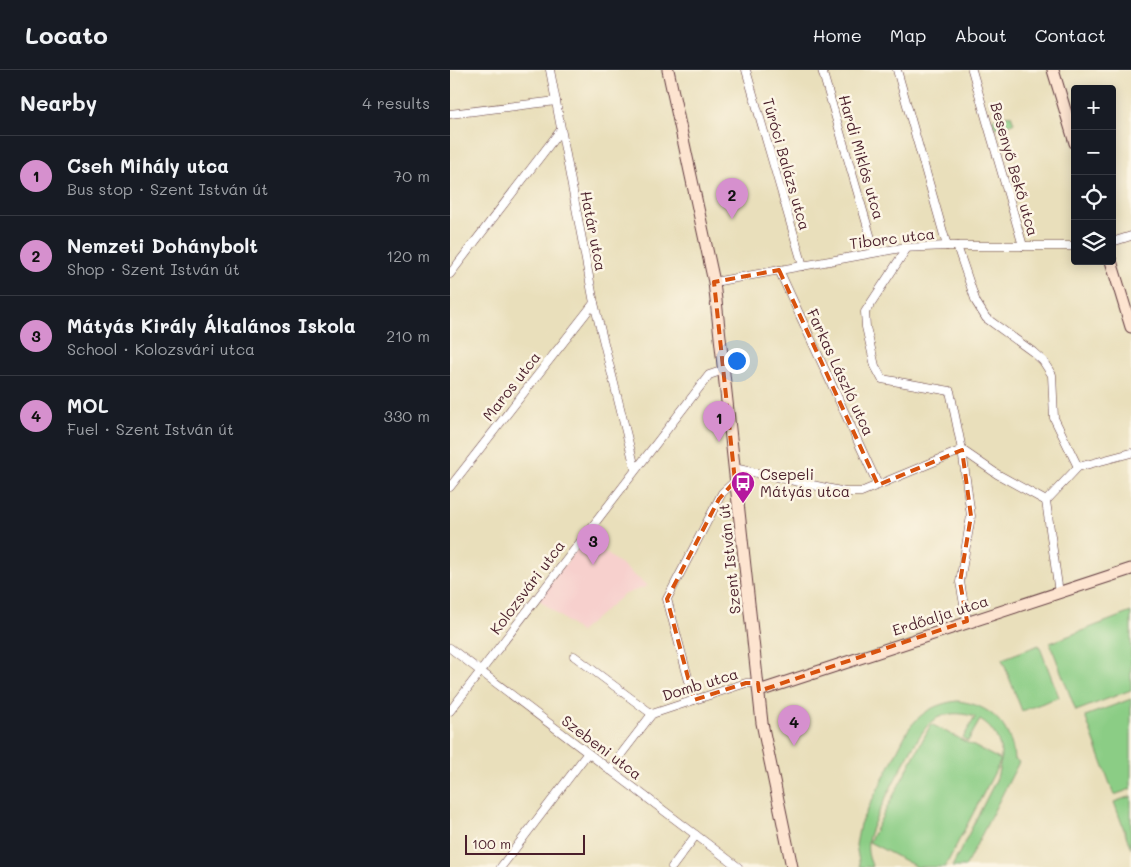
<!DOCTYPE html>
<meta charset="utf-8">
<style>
:root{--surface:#171b24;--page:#242831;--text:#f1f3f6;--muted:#9ea1a6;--line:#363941;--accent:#d690ce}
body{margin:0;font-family:Mali,sans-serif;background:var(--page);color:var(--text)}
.controls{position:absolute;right:15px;top:15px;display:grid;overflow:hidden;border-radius:5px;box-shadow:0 2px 12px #0003}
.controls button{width:45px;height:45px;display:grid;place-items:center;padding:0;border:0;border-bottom:1px solid var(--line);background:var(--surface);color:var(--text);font:25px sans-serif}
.scale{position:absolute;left:15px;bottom:12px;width:120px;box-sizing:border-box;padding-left:5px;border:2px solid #4a1f2b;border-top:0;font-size:14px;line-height:18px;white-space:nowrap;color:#4a1f2b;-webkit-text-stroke:4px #fcf5e5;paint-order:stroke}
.you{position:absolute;left:286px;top:290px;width:18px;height:18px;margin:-12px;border:4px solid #fff;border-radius:50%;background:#1a73e8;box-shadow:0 0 0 8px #1a73e833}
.badge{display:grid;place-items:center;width:32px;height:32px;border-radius:50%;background:var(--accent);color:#111;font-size:16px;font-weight:700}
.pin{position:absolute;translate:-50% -41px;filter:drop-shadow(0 1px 2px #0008)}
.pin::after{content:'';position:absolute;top:26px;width:18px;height:15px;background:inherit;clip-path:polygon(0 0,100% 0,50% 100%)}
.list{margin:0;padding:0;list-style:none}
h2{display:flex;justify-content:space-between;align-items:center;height:65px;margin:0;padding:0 20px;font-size:21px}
h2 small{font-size:16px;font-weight:400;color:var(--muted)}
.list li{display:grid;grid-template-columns:32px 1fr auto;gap:15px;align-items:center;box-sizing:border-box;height:80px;padding:0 20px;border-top:1px solid var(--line)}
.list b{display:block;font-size:19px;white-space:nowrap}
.list p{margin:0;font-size:16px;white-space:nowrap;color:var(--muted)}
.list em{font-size:16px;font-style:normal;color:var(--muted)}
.icon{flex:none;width:28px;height:28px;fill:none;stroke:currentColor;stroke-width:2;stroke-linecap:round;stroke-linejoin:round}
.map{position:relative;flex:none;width:681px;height:797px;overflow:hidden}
header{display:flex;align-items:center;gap:30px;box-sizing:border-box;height:70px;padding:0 25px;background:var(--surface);border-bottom:1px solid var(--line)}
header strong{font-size:24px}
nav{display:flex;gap:28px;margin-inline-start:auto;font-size:18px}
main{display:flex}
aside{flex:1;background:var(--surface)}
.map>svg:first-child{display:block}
</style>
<header>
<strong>Locato</strong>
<nav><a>Home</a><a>Map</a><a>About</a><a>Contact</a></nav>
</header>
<main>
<aside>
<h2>Nearby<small>4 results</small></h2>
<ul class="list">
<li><span class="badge">1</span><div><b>Cseh Mihály utca</b><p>Bus stop · Szent István út</p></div><em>70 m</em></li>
<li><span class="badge">2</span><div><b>Nemzeti Dohánybolt</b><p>Shop · Szent István út</p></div><em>120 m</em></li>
<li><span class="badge">3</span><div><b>Mátyás Király Általános Iskola</b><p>School · Kolozsvári utca</p></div><em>210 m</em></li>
<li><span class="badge">4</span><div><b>MOL</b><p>Fuel · Szent István út</p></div><em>330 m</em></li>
</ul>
</aside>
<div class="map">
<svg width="681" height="797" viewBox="0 0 681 797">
<rect width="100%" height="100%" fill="#fcf5e5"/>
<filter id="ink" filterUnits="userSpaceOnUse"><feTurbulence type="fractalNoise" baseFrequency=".02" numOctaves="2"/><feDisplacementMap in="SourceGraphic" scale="10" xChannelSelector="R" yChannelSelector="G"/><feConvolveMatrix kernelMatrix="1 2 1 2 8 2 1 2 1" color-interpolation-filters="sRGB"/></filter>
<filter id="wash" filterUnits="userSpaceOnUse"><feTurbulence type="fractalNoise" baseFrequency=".0096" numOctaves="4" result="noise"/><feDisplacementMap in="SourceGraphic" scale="20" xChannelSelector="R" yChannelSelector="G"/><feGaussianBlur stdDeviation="1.12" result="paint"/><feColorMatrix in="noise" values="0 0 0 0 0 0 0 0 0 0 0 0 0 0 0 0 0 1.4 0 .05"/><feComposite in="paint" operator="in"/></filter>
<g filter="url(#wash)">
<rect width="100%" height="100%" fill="#e9dfbb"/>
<polygon fill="#f7d0cd" points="136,467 198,516 173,525 130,562 88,529"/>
<g fill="#8bcd85" stroke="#6a7658">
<polygon points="561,45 564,53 545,58 542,49"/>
<polygon points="681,542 681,620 626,641 600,573"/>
<polygon points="589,575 609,627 572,641 552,589"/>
<polygon points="681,629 681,719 664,725 635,646"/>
<path d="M 507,631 C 540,634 562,656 564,689 L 569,692 L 515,797 L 502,797 L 547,708 L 551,690 L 495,797 L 467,797 L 419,772 L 481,654 L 551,690 C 552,673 544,658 530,650 L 518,671 L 513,668 L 525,647 C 510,642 494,642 481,652 C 469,660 422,751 419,767 C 416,777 418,788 423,797 L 410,797 L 406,775 L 410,754 L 458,660 C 471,642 485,634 507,631 Z"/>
<polygon points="681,726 681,779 664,732"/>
</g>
</g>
<g filter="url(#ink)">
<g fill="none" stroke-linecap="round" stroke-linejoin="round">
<g stroke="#623c41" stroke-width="9">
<g id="street">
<polyline points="100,0 144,233 185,398"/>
<polyline points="296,0 353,196"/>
<polyline points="372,0 425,182"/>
<polyline points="447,0 497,176"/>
<polyline points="522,0 573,176"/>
<polyline points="0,44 106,31"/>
<polyline points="662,172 681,166"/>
<polyline points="507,176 526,232 536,248 583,282 593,291 602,305 604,348 628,397"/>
<polyline points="457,178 415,242 416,257 425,296 432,309 500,321 512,380 521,446 510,512 517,551"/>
<polyline points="329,200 428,415"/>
<polyline points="0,204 110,61"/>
<polyline points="264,212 451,178 497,176 625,176"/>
<polyline points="512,380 547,404 596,431"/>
<polyline points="284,398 395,422 411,422 512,380"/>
<polyline points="0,417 144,233"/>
<polyline points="596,431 628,397 681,383"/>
<polyline points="596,431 609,523"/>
<polyline points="0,578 288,797"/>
<polyline points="124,586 202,644 296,613 308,613"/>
<polyline points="244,630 217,529 272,423 285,411"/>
<polyline points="0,641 259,305 274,300"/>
<polyline points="159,700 202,644"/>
<polyline points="51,797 137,684"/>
<polyline points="222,797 246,765"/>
</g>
</g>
<g stroke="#623c41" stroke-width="13">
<g id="secondary">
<polyline points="218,0 264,212 312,653 342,797"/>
<polyline points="603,0 625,73"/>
<polyline points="661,191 681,257"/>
<polyline points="309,621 681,499"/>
</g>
</g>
<use href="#street" stroke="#fff" stroke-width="8"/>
<use href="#secondary" stroke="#fde4d0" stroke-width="11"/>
</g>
</g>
<path fill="none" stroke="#d8530f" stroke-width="4" stroke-dasharray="10 6" stroke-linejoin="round" d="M 329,200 L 428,415 L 512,380 L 521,446 L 510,512 L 517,551 L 309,621 L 308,613 L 296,613 L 244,630 L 217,529 L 269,429 L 285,411 L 264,212 Z"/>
<defs>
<g id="bus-pin" transform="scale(1.25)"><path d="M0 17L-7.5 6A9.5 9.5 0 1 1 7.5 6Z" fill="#b5179e" stroke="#fcf5e5"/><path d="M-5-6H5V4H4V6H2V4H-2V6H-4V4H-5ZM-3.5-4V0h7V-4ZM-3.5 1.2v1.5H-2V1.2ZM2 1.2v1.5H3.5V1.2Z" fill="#fff"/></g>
</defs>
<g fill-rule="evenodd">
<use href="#bus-pin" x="293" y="413"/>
</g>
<g text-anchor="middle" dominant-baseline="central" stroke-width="5" stroke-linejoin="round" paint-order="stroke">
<g font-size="15" fill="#4a1f2b" stroke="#fcf5e5">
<text transform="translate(412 87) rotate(74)">Hardi Miklós utca</text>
<text transform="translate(337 94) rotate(74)">Túróci Balázs utca</text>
<text transform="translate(565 99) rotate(74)">Besenyő Bekő utca</text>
<text transform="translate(144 161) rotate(79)">Határ utca</text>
<text transform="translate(442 168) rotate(-7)">Tiborc utca</text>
<text transform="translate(391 302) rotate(65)">Farkas László utca</text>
<text transform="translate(61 316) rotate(-52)">Maros utca</text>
<text transform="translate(279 489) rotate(-96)">Szent István út</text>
<text transform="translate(77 517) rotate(-53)">Kolozsvári utca</text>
<text transform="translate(490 545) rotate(-18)">Erdőalja utca</text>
<text transform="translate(250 614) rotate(-17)">Domb utca</text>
<text transform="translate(152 677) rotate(37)">Szebeni utca</text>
</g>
<g font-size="15" fill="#4a1f2b" stroke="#fcf5e5" text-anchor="start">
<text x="310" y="404">Csepeli<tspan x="310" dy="17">Mátyás utca</tspan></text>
</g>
</g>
</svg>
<div class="controls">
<button>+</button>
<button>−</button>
<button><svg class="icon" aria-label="locate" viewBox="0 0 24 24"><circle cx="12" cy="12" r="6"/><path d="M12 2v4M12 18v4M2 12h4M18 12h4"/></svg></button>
<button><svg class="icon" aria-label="layers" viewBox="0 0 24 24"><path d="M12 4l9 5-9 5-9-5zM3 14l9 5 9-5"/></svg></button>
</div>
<div class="scale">100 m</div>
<div class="you"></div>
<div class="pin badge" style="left:269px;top:372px">1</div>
<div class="pin badge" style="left:282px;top:149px">2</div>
<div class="pin badge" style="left:143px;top:495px">3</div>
<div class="pin badge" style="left:344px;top:676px">4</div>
</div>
</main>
